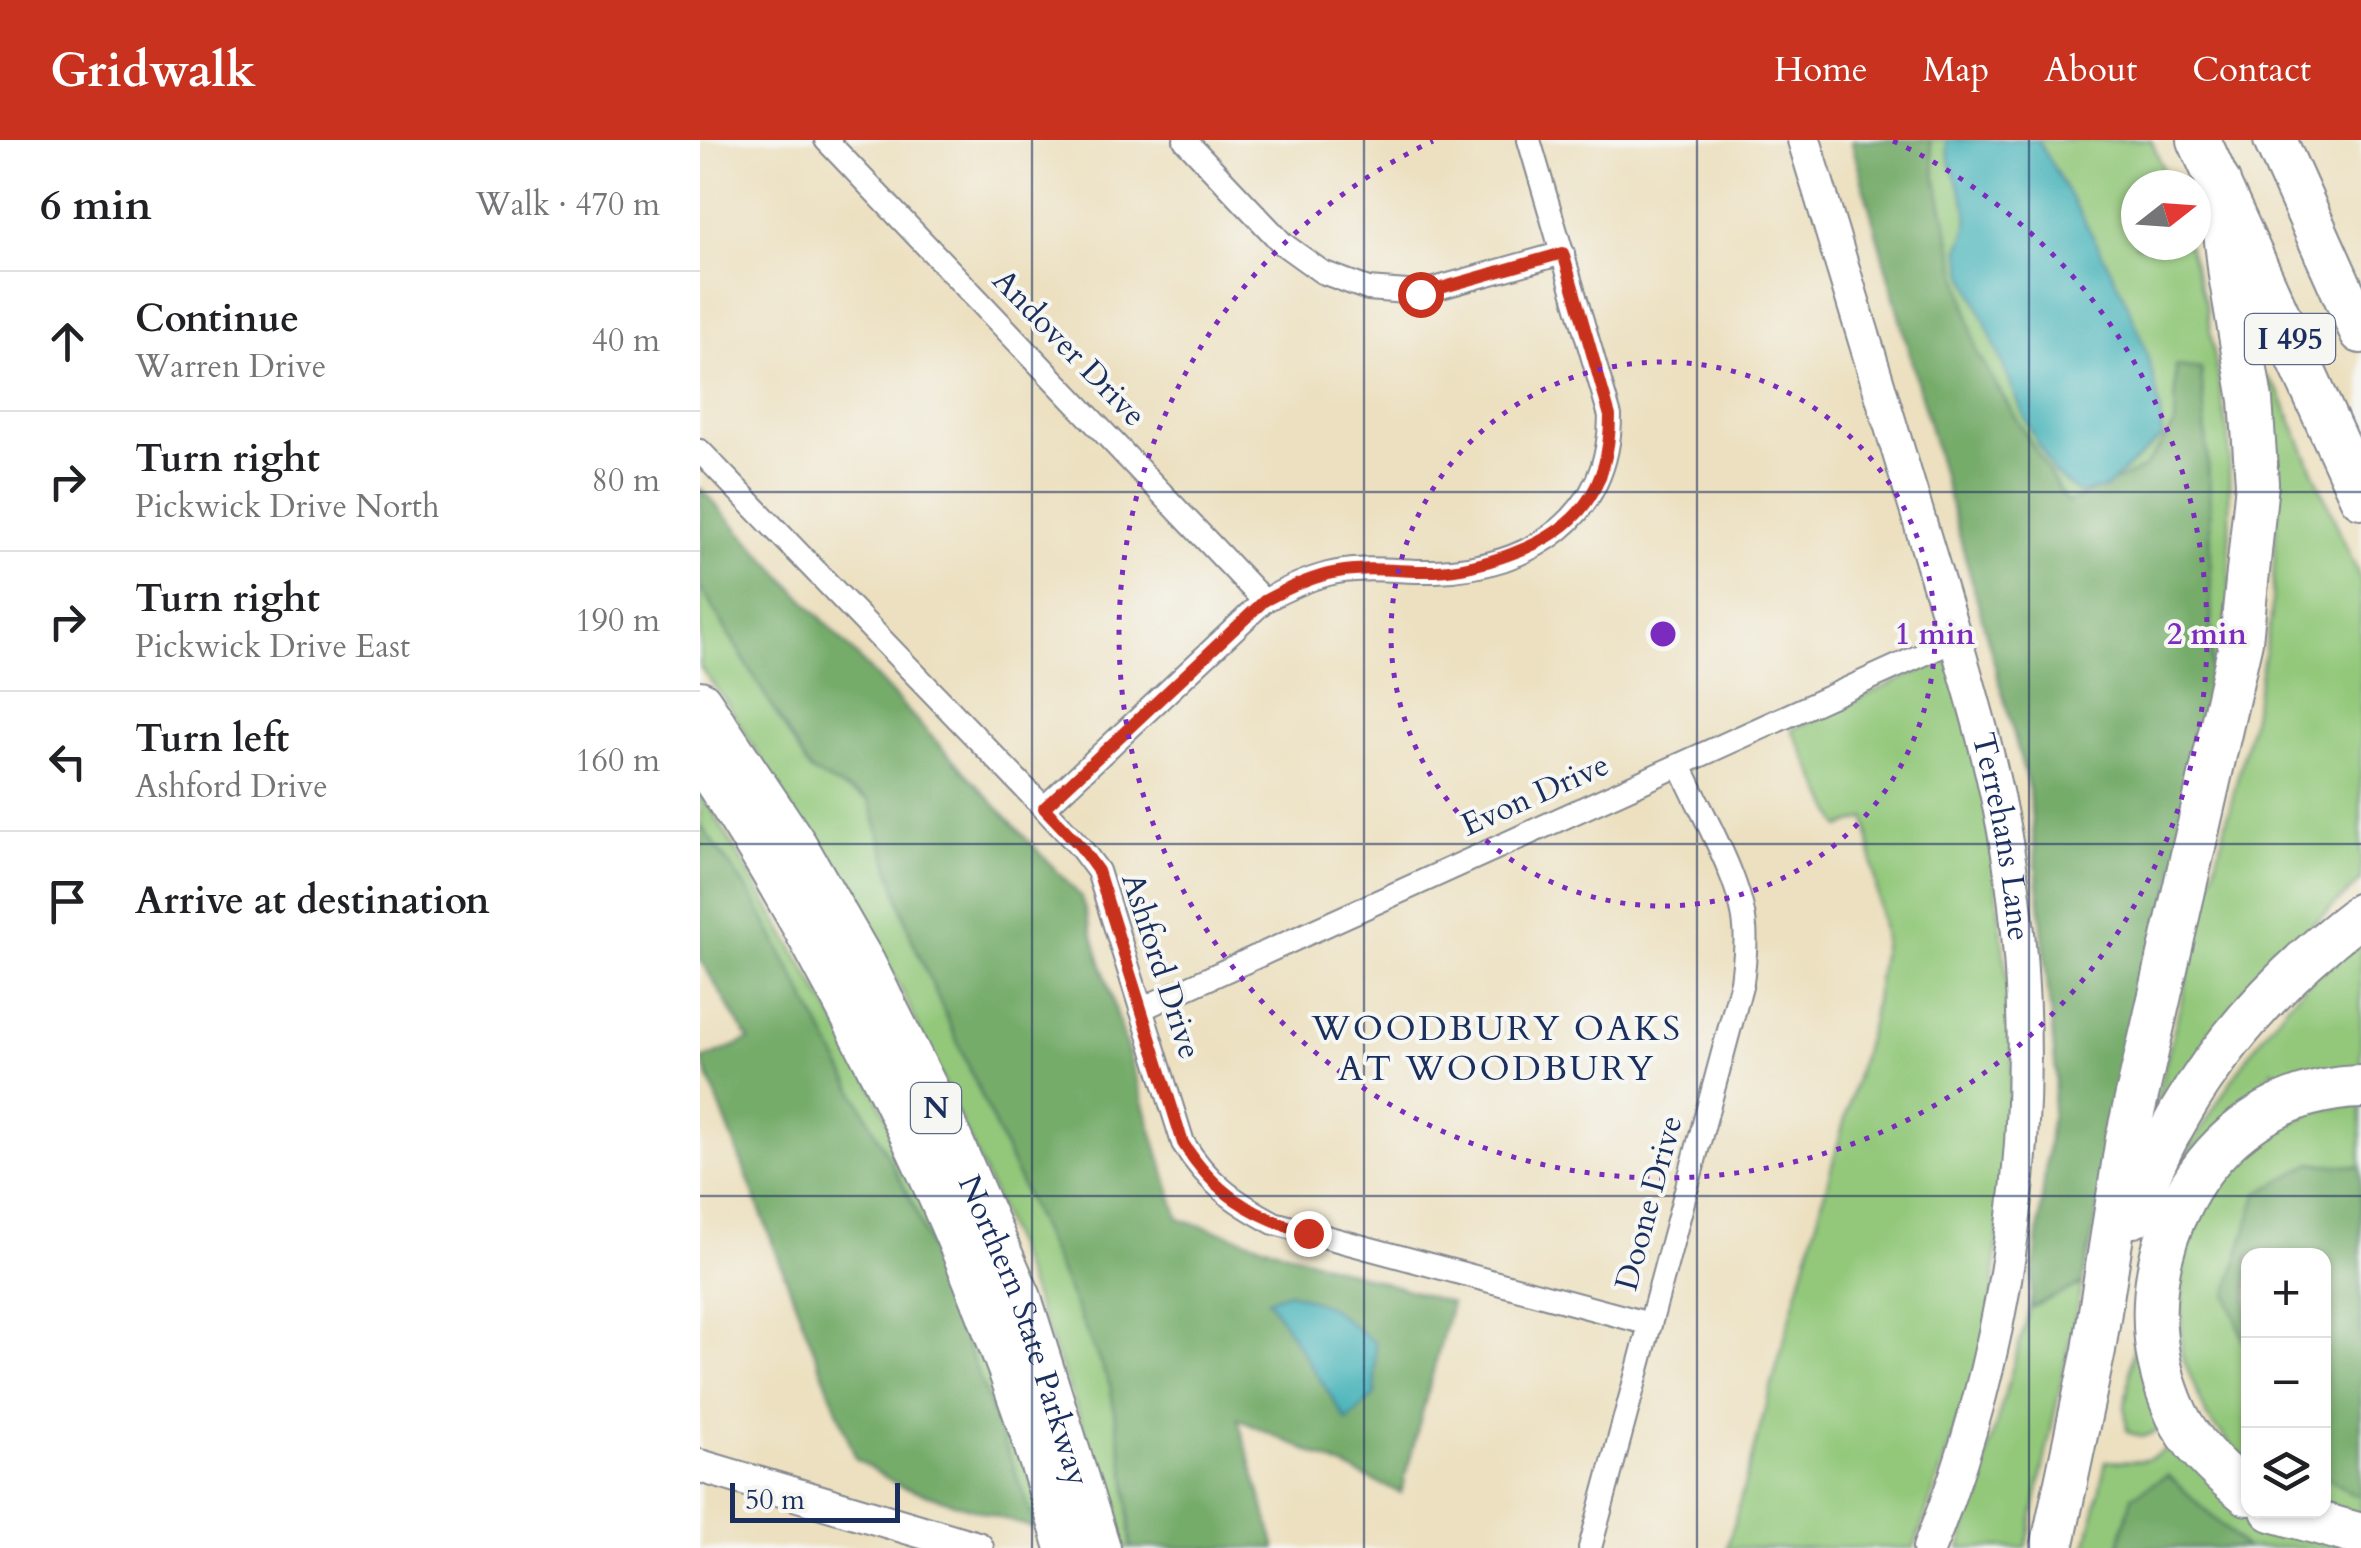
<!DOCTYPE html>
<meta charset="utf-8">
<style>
:root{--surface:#fff;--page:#f2f2f2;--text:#202124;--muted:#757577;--line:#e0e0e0;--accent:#c8321e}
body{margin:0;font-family:Cardo,serif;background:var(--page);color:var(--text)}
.controls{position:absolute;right:30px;bottom:30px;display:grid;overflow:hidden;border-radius:20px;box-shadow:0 2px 8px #0004}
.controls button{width:90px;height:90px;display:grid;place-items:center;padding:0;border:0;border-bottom:2px solid var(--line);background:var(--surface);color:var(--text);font:50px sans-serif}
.compass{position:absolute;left:1421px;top:30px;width:90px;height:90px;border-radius:50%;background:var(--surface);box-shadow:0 2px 8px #0004;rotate:73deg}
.scale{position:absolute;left:30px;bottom:25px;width:170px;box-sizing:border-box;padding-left:10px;border:5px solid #1b2f5e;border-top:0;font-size:28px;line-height:35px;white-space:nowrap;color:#1b2f5e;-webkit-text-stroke:8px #f6f6f2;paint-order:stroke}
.stop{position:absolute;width:30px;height:30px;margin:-22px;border:8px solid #c8321e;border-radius:50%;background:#fff}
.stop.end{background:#c8321e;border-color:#fff;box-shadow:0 2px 10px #0008}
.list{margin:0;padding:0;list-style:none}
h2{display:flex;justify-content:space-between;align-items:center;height:130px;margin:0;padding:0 40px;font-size:42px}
h2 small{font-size:32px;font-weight:400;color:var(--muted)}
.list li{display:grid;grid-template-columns:65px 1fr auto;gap:30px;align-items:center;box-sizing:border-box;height:140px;padding:0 40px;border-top:2px solid var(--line)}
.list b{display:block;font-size:38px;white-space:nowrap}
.list p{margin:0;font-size:32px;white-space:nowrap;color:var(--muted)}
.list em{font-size:32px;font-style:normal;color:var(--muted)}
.icon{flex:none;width:55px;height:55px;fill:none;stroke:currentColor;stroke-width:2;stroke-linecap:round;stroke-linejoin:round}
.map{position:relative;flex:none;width:1661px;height:1408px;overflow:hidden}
header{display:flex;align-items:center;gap:60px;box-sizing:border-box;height:140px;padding:0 50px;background:var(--accent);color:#fff}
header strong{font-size:48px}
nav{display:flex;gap:55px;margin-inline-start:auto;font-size:35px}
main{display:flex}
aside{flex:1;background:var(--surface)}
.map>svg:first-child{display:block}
</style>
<header>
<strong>Gridwalk</strong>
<nav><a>Home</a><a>Map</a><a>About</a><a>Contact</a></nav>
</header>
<main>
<aside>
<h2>6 min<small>Walk · 470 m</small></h2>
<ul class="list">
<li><svg class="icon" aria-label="ahead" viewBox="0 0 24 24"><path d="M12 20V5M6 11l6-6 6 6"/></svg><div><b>Continue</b><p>Warren Drive</p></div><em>40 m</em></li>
<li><svg class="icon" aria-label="right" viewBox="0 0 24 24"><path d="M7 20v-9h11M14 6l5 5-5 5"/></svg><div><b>Turn right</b><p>Pickwick Drive North</p></div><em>80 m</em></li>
<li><svg class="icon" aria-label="right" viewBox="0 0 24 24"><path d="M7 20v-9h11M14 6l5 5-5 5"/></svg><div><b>Turn right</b><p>Pickwick Drive East</p></div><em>190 m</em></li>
<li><svg class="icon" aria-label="left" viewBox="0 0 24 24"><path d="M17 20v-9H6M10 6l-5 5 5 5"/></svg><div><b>Turn left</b><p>Ashford Drive</p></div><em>160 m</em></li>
<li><svg class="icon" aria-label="arrive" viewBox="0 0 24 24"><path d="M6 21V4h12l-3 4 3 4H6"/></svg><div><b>Arrive at destination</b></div></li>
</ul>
</aside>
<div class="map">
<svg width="1661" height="1408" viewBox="0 0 1661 1408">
<rect width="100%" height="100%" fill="#f6f6f2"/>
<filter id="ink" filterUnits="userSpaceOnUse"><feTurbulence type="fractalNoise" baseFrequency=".01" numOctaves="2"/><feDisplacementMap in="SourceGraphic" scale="20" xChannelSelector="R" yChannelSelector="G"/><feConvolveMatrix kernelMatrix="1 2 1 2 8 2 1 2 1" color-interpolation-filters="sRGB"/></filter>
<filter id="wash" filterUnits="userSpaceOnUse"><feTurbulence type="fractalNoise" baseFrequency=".0048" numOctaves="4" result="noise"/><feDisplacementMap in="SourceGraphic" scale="40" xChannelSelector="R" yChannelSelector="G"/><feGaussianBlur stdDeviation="2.25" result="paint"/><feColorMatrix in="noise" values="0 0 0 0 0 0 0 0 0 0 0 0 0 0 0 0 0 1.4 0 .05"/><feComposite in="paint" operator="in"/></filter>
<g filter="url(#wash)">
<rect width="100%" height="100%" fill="#ece0c0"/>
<g fill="#93c87a" stroke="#577c6c" stroke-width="2.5">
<polygon points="1230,0 1451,0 1470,45 1436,45 1436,105 1488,105 1506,165 1529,301 1530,460 1512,567 1510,352 1501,229 1476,226 1475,285 1444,329 1367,363 1277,213 1235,35"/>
<polygon points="1567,237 1579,252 1661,441 1661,741 1554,837 1450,985 1552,580 1571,478 1577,369 1563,249"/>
<polygon points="0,446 111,632 169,660 211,797 410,1245 427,1343 431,1408 419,1408 386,1293 293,1053 201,849 27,563 0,527"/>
<polygon points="1248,518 1283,628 1314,902 1290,1190 1214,1408 1027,1408 1172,880 1184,800 1166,678 1140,687 1092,589"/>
<polygon points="0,650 166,932 282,1186 349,1393 337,1389 214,1066 52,756 0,685"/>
<path d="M 1661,794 L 1661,933 L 1583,948 L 1573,930 L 1493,1021 L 1475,1035 C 1513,968 1551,904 1603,847 C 1620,828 1642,811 1661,794 Z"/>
<polygon points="1661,963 1661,1375 1624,1368 1624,1116 1548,1116 1548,1324 1507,1277 1481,1213 1482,1128 1503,1064 1554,1005 1613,971"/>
<polygon points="1382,1144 1326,1408 1260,1408 1330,1168"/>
<polygon points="1435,1198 1451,1202 1465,1275 1458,1291 1442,1297 1427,1292 1425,1266"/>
<path d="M 1482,1295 L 1647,1408 L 1386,1408 L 1406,1321 C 1445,1324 1454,1321 1482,1295 Z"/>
</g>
<g fill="#76ac6a" stroke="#486e64" stroke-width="2.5">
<polygon points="1151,0 1230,0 1235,35 1277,213 1367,363 1444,328 1475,285 1476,226 1501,229 1510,352 1512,567 1382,1144 1330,1168 1356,933 1329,650"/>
<polygon points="0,348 381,757 479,1079 751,1163 701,1353 538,1279 576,1408 431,1408 427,1343 410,1245 211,797 169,660 111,632 0,446"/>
<polygon points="0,685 52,756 214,1066 337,1389 200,1346 156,1319 2,920 49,900 0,819"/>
<polygon points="1612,1023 1661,1027 1661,1355 1653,1355 1624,1335 1624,1116 1548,1116 1548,1212 1527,1155 1557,1054"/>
<polygon points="1468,1335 1535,1398 1546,1408 1418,1408 1432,1356"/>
</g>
<g fill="#40b1b7" stroke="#2e708a" stroke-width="2.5">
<path d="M 1246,0 L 1338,0 C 1387,88 1459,194 1462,297 L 1405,348 L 1378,353 L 1354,333 L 1326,281 L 1265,134 L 1259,108 C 1283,68 1248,41 1246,0 Z"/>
<polygon points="589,1152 628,1166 675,1203 675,1255 647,1281 568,1159"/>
</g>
</g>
<g filter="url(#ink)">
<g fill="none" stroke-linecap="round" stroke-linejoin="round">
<g stroke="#84888f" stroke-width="26">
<g id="minor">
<polyline points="126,0 564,461"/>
<polyline points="485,0 583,104 622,132 668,149 720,153 863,113"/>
<path d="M 0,311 L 344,668 L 380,707 L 398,731 L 483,1003 C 508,1043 533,1061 574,1083 L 950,1184"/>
<path d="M 344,668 L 564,461 C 584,450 605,440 628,434 C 663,425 700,432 736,431 C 830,428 910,377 910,276 L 829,0"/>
<polyline points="441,869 1255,500"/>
<path d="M 890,1408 L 1042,842 C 1044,824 1047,805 1045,787 C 1041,738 1000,671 980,625"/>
</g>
</g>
<g stroke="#84888f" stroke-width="36">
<g id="secondary">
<path id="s1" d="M 1104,0 C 1146,137 1187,275 1229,412 C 1263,525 1300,638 1314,756 C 1341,974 1312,1205 1229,1408"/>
<polyline points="0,1326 277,1408"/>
</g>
</g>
<g stroke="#84888f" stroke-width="46">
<g id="motorway">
<polyline points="1499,0 1661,357"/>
<polyline points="1575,0 1661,192"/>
<path id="s2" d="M 0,562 L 96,706 L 164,824 L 243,982 L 320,1158 L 399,1408"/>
<path d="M 0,618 C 48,687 90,760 129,833 C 229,1016 310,1207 367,1408"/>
<path d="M 1433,1076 C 1476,952 1558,852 1661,774"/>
<path d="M 1548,1354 C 1522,1334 1492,1306 1477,1275 C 1411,1135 1497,951 1661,947"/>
<polyline points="1572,1370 1661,1395"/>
<polyline points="1352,1408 1394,1210 1427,999 1541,501 1557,343 1551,260 1530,135 1519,42"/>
</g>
</g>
<use href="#minor" stroke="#fff" stroke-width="22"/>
<use href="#secondary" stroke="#fff" stroke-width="32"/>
<use href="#motorway" stroke="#fff" stroke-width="42"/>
</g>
</g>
<g fill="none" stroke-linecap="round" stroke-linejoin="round" filter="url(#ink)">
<path stroke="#c8321e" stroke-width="12" d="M 608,1093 C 551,1075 515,1054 483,1003 L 398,731 L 380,706 L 344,668 L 564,461 C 584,450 605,440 628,434 C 663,425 700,432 736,431 C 762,430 787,423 811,414 C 878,390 910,349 910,276 L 863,113 L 720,154"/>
</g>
<path fill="none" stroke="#1b2f5e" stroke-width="2.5" stroke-opacity="0.55" d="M 332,0 L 332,1408M 664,0 L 664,1408M 997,0 L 997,1408M 1329,0 L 1329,1408M 0,352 L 1661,352M 0,704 L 1661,704M 0,1056 L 1661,1056"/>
<g fill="none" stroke="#7b2cbf" stroke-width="5" stroke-dasharray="5 10">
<circle cx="963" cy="494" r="272"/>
<path d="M1193 1A544 544 0 1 1 733 1"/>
</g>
<g text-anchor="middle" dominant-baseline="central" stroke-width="8" stroke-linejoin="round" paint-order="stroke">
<g fill="#f6f6f2" stroke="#5d6b8a" stroke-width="2.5">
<rect x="1545" y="174" width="90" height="50" rx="8"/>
<rect x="211" y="943" width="50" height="50" rx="8"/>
</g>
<g font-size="30" font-weight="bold" fill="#1b2f5e">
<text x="1590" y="199">I 495</text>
<text x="236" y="968">N</text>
</g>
<g font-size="32" fill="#1b2f5e" stroke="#f6f6f2">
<text transform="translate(369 208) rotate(46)">Andover Drive</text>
<text transform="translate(835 655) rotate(-24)">Evon Drive</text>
<text stroke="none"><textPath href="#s1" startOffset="725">Terrehans Lane</textPath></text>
<text transform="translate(461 826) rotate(72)">Ashford Drive</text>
<text transform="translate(949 1063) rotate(-75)">Doone Drive</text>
<text stroke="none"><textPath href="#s2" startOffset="710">Northern State Parkway</textPath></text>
</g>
<g font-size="35" letter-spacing="2.5" fill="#1b2f5e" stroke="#f6f6f2">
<text x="797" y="889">WOODBURY OAKS<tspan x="797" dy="40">AT WOODBURY</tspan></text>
</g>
</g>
<circle cx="963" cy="494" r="15" fill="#7b2cbf" stroke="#f6f6f2" stroke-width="5"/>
<g font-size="30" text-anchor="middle" font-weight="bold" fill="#7b2cbf" stroke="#f6f6f2" stroke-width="8" stroke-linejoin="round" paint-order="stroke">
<text x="1235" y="504">1 min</text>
<text x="1507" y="504">2 min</text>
</g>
</svg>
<div class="controls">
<button>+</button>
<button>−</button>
<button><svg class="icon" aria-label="layers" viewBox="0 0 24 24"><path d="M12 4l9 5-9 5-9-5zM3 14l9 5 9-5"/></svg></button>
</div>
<svg class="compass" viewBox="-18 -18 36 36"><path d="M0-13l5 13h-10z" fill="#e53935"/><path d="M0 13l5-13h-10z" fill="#757577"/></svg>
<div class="scale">50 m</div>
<div class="stop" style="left:720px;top:154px"></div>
<div class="stop end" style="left:608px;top:1093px"></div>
</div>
</main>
